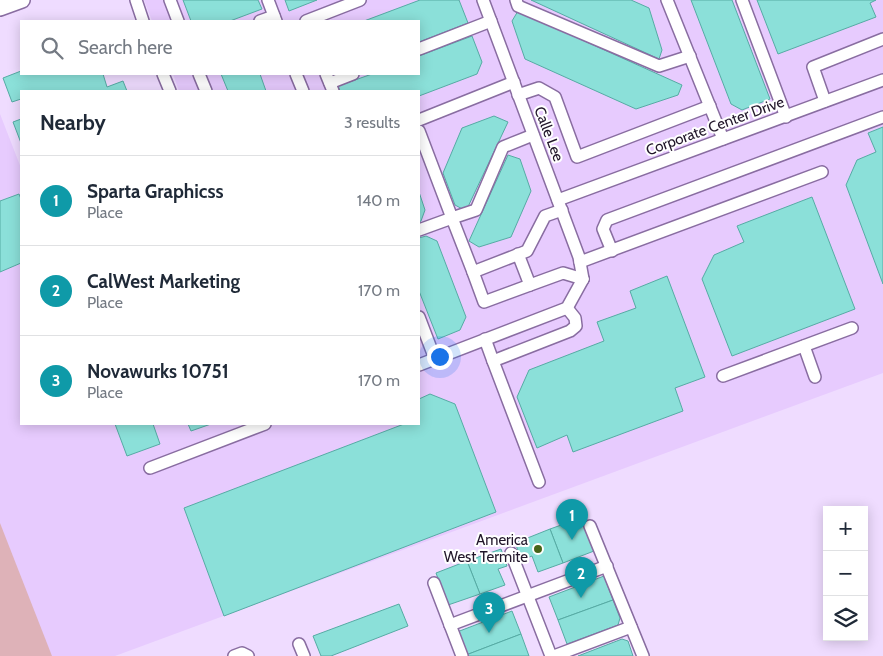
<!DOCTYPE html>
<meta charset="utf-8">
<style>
:root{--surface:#fff;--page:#f2f2f3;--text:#1f2937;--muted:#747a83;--line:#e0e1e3;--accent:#466418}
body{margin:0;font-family:Cabin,sans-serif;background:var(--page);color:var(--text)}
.controls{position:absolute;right:15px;bottom:15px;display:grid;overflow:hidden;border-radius:0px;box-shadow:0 2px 12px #0003}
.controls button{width:45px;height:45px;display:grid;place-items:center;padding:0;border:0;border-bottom:1px solid var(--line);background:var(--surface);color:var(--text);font:25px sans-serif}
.you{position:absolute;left:439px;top:356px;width:18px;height:18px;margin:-12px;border:4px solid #fff;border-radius:50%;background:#1a73e8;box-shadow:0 0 0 8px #1a73e833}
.badge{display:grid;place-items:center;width:32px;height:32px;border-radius:50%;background:var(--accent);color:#fff;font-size:16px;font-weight:700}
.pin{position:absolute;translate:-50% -41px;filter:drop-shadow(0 1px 2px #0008)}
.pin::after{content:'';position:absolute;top:26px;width:18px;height:15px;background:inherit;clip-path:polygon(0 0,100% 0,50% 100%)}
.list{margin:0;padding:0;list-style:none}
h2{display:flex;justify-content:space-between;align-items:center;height:65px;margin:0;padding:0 20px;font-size:21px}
h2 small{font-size:16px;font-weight:400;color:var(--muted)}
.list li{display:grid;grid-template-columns:32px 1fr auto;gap:15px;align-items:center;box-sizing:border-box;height:90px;padding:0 20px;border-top:1px solid var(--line)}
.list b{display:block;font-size:19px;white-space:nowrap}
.list p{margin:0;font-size:16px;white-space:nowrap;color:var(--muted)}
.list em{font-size:16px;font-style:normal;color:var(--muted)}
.icon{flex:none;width:28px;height:28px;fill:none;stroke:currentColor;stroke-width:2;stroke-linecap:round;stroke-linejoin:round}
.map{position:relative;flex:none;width:883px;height:656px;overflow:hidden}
.search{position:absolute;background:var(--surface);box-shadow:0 2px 12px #0003;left:20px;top:20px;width:400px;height:55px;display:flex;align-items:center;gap:12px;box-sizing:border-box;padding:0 18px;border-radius:0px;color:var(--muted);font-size:19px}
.panel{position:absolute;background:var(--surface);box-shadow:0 2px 12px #0003;left:20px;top:90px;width:400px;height:335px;border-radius:0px}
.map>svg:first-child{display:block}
</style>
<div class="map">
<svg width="883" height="656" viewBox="0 0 883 656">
<rect width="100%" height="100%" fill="#efdcff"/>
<polygon fill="#e7cbfe" points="144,0 883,0 883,373 115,656 0,656 0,114 21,168 21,424 419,424 419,91 179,91 173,74 419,74 419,21 152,21"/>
<polygon fill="#deb2b8" points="0,523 52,656 0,656"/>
<g fill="#8be0d9" stroke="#56aba4">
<polygon points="183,0 258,0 262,9 230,21 191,21"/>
<polygon points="285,0 317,0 289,11"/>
<polygon points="420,0 459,0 468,23 419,42 419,21 364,21"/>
<polygon points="531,0 631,0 649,8 662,50 659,59"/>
<polygon points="691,0 732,0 770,99 742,110 731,104"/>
<polygon points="757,0 876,0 870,3 876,17 778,54"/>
<polygon points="518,11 682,85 678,95 636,109 525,59 512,21"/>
<polygon points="472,36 482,62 477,74 419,96 419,91 340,91 338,86 372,74 419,74 419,56"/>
<polygon points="21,71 21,74 103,74 107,87 123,81 127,91 21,91 21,99 12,102 3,78"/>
<polygon points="221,74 260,74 266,91 228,91"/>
<polygon points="494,116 508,122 466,211 455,205 443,173 462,128"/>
<polygon points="21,119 21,143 13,122"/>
<polygon points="883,127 883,284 846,185 857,160 876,152 868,133"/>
<polygon points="508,155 520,159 531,191 511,237 479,247 469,241"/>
<polygon points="419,192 425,210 421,221 419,222"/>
<polygon points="19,194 21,199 21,263 0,272 0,201"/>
<polygon points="812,197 855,309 732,356 702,279 714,255 744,242 737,226"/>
<polygon points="426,236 437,241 466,317 460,330 438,339 419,291 419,238"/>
<polygon points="667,276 705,377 675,388 683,411 573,452 567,435 537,448 517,397 529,370 604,341 597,322 636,308 630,291"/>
<polygon points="430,394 455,404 496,512 224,616 184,508 404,424 419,424 419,399"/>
<polygon points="115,424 153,424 160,444 127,456"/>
<polygon points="188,424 211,424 191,431"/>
<polygon points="581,518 594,551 563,563 550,529"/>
<polygon points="550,529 563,563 538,572 532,556 522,560 515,543"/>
<polygon points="501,549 507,566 498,569 505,585 480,594 467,561"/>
<polygon points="467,561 480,594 448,605 436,573"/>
<polygon points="604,576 613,600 558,620 549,597"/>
<polygon points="613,600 620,618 618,625 567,644 558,620"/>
<polygon points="399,604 408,626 331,656 321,656 313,636"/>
<polygon points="512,611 521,634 466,655 457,632"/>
<polygon points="521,634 529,656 466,656 466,655"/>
<polygon points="622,639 628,641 633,656 578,656"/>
</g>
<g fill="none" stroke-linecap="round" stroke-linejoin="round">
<g stroke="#896da1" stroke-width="14">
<g id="minor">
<polyline points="136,0 143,21"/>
<polyline points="170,0 178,21"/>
<polyline points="268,0 276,21"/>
<polyline points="483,0 579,257 583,279"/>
<polyline points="516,0 518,6 659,66 690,56"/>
<polyline points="667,0 723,139"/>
<polyline points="742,0 786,117"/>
<polyline points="260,21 274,16"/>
<polyline points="306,21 360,0"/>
<polyline points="419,49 491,21"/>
<polyline points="163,74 170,91"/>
<polyline points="199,74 206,91"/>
<polyline points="296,74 303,91"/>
<polyline points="326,74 333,91"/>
<polyline points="330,83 353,74"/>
<polyline points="518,95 539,88 555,97 577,157 710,106"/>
<polyline points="825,101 813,67 883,39"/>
<polyline points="419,120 514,82"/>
<polyline points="419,131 452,218 476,210 503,147 533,135"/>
<polyline points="558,200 883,80"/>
<polyline points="419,230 452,218 473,272 527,251 545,216 562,210"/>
<polyline points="612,251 603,229 607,220 883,117"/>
<polyline points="580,262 822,172"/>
<polyline points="473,272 484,302 530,285 518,254"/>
<polyline points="530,285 563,273 583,279"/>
<polyline points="419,317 435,359"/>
<polyline points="485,339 493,361 570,331 576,326 575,318 567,308"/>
<polyline points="804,346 815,377"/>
<polyline points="493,361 539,482"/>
<polyline points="419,365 567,308 583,279"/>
<polyline points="723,376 852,328"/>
<polyline points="150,468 265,424"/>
<polyline points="590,526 643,656"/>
<polyline points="511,553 551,656"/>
<polyline points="434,583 462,656"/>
<polyline points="450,625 607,566"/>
<polyline points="299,644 304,656"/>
<polyline points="234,656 242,653 248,656"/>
<polyline points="554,656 631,627"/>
</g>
</g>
<g stroke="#896da1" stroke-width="18">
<polyline id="major" points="0,8 22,0"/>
</g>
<use href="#minor" stroke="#fff" stroke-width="11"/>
<use href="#major" stroke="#fff" stroke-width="15"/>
</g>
<circle fill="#466418" stroke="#fff" stroke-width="2" cx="538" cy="549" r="5"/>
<g text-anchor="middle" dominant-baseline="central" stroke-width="4" stroke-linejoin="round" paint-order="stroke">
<g font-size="15" fill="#21162a" stroke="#fff">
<text transform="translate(715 126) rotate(-20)">Corporate Center Drive</text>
<text transform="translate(549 134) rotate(69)">Calle Lee</text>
</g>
<g font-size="15" fill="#21162a" stroke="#fff" text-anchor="end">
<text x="528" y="540">America<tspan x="528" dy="17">West Termite</tspan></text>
</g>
</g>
</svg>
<div class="controls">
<button>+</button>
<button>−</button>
<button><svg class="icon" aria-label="layers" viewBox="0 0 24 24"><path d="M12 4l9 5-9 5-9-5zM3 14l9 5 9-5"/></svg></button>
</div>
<div class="you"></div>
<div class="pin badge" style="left:572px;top:540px;background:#0f9aa8">1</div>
<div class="pin badge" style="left:581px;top:598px;background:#0f9aa8">2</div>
<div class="pin badge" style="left:489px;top:633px;background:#0f9aa8">3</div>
<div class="search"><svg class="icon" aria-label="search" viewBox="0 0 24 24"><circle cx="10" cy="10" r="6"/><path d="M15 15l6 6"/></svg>Search here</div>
<section class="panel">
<h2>Nearby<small>3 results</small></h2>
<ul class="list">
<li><span class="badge" style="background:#0f9aa8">1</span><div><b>Sparta Graphicss</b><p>Place</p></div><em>140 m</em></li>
<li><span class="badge" style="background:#0f9aa8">2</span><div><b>CalWest Marketing</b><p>Place</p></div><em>170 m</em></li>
<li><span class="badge" style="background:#0f9aa8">3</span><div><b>Novawurks 10751</b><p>Place</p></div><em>170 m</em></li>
</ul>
</section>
</div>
